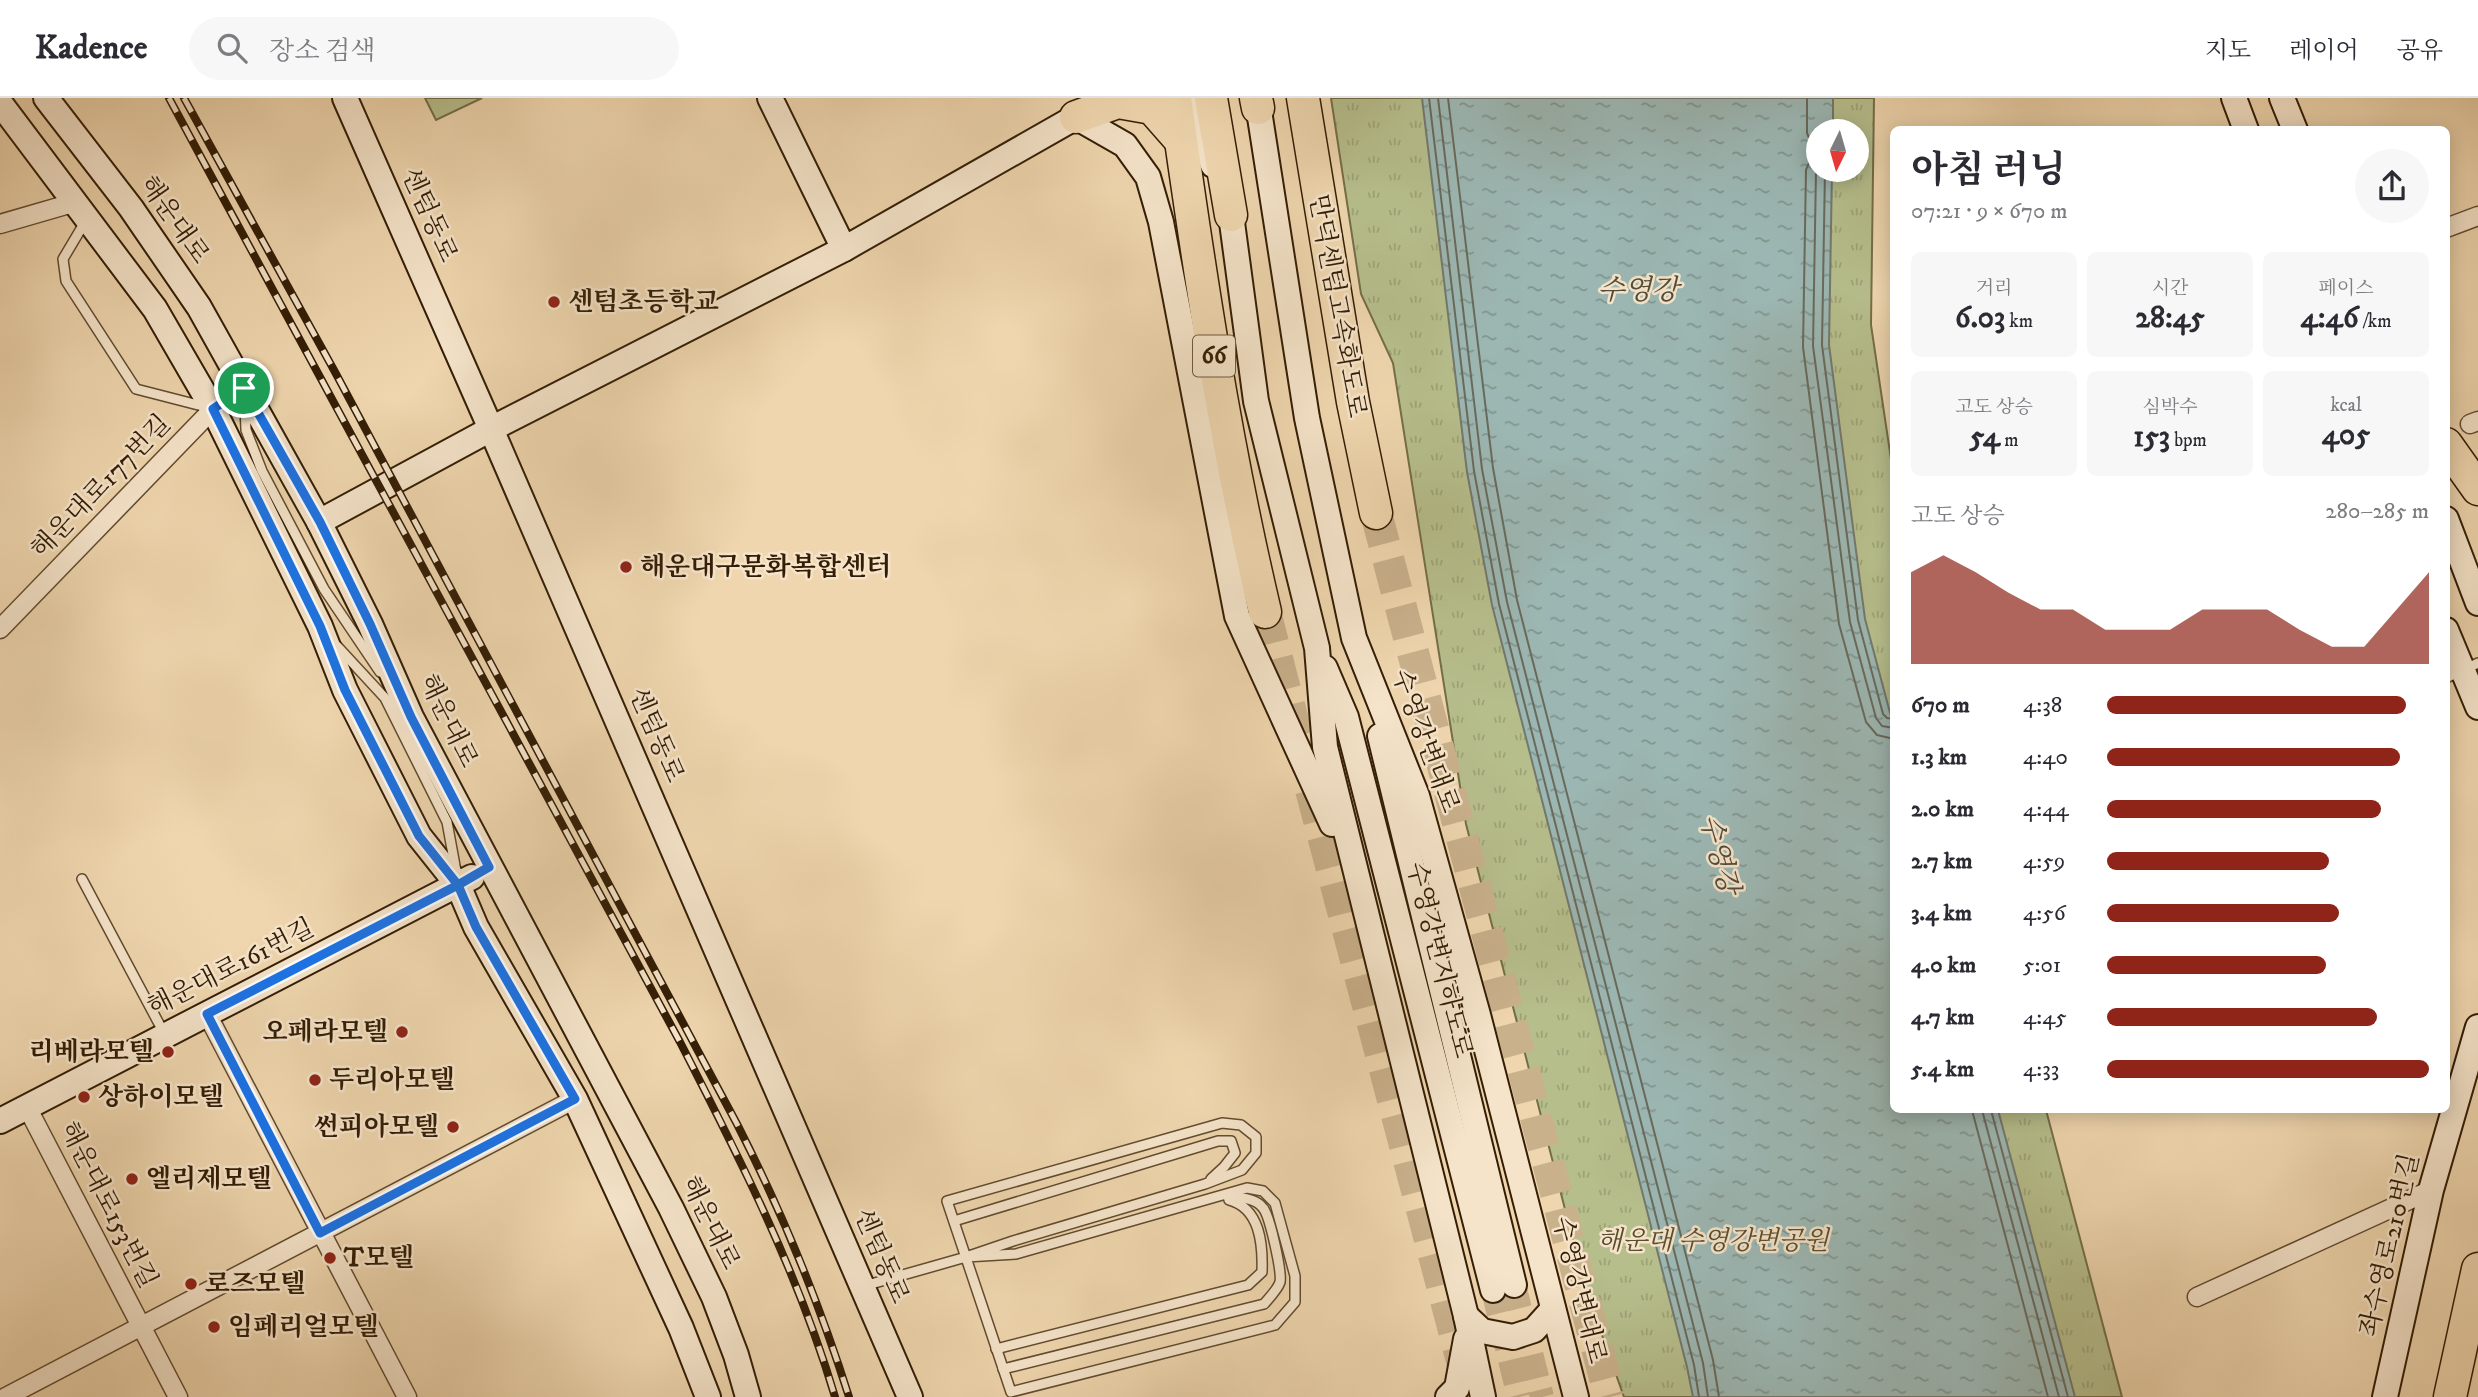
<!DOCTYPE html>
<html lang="ko">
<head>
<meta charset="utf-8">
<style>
	:root { --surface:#fff; --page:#f7f7f7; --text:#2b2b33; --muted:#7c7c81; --line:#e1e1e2; --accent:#8f2418 }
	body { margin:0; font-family:"IM FELL DW Pica","Noto Serif KR",serif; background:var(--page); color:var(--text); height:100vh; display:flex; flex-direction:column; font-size:26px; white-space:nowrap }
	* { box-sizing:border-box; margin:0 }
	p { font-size:23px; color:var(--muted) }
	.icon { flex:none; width:38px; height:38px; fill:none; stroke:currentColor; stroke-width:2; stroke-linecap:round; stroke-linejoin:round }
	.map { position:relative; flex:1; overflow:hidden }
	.side { position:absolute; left:1890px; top:28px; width:560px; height:987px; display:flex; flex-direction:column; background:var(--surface); border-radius:10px; box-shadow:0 4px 18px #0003 }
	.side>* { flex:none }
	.needle { width:46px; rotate:185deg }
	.controls { position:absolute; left:1806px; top:21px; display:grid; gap:14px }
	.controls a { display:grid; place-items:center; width:63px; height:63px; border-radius:50%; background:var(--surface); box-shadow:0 4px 18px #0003; font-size:35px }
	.pin { position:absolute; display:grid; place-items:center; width:60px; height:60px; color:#fff; margin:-30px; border:4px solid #fff; border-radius:50%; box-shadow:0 2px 7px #0007 }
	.round { display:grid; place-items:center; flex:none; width:74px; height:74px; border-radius:37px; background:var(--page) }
	.summary { display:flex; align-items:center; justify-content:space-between; height:119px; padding:0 21px }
	h1 { font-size:38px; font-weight:700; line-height:52px }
	.metrics { display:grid; grid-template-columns:repeat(3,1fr); gap:10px; height:119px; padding:7px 21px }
	.metrics div { display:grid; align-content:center; border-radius:10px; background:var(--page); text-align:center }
	.metrics b { font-size:30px; font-weight:700 }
	.metrics small { font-size:19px; font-weight:400 }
	.metrics p { font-size:19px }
	.chart { height:196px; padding:14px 21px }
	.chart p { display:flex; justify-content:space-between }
	.chart svg { width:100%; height:126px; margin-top:7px; fill:var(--accent); opacity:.7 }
	ul { padding:0 21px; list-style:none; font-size:23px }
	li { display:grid; grid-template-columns:112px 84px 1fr; align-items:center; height:52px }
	li i { height:18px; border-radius:9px; background:var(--accent) }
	header { display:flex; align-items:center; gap:42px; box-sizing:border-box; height:98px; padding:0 35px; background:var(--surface); border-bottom:2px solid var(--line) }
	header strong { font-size:33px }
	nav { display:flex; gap:38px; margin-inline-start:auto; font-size:24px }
	.search { width:490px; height:63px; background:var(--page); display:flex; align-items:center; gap:18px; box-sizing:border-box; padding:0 24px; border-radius:38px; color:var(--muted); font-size:26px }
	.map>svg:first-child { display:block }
	.park { fill:url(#park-tufts); stroke:#746e48; stroke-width:2; fill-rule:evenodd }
	.pitch { fill:#b6be8c; stroke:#746e48; stroke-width:2 }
	.water { fill:url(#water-ripples); stroke:#72796d; stroke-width:2 }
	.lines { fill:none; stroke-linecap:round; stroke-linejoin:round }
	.shore { stroke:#686a5c; stroke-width:2 }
	.secondary-tunnel { stroke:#c9b18c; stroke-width:24; stroke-dasharray:24 12; stroke-linecap:butt }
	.highway-tunnel { stroke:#c9b18c; stroke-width:32; stroke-dasharray:32 16; stroke-linecap:butt }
	.lane-casing { stroke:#624b2f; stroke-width:12 }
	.street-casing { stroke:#624b2f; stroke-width:21 }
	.secondary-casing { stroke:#331d05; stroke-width:28 }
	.highway-casing { stroke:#331d05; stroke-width:35 }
	.lane { stroke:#f5e4ca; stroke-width:9 }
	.street { stroke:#f5e4ca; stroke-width:18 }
	.secondary { stroke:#f5e4ca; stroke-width:24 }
	.highway { stroke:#efd6ae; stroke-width:32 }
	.rail-casing { stroke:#331d05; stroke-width:8 }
	.rail { stroke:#f5e4ca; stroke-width:5; stroke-dasharray:16; stroke-linecap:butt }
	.route-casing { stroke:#fff; stroke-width:14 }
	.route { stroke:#1a73e8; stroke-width:9 }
	.poi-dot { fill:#8f2418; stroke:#f5e4ca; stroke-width:2.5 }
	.labels { text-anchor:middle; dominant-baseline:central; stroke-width:5; stroke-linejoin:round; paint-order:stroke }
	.shield { fill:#f5e4ca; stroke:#6d5940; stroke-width:2 }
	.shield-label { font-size:24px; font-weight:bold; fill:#331d05 }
	.street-label { font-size:26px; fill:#331d05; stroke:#f5e4ca }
	.poi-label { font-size:26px; font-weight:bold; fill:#331d05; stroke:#f5e4ca; text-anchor:start }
	.park-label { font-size:26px; font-style:italic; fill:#5a4d2e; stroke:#f5e4ca }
	.water-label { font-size:28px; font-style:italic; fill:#524b39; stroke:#f5e4ca }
</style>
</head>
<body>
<header>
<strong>Kadence</strong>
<div class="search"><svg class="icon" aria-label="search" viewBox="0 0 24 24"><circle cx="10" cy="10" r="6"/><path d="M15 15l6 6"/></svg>장소 검색</div>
<nav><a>지도</a><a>레이어</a><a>공유</a></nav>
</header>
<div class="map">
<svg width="2478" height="1299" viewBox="0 0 2478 1299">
	<defs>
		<pattern id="park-tufts" width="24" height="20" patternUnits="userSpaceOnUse" patternTransform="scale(1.75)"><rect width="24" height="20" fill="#b6be8c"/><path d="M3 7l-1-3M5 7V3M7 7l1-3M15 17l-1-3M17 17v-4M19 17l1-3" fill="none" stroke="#9da377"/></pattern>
		<pattern id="water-ripples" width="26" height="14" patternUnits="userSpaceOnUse" patternTransform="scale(1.75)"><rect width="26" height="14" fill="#9cb7b3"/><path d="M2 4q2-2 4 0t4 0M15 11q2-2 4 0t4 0" fill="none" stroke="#809490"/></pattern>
	</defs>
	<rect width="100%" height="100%" fill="#efd6ae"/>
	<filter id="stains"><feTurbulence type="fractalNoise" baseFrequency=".00286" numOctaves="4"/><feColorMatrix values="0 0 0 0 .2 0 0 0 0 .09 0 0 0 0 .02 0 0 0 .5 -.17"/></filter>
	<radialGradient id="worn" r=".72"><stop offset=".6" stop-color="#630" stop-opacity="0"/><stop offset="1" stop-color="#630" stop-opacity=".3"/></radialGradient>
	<!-- park -->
	<path class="park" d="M1331,0H1874L1871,227L1894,381V1012H2046L2122,1299H1624L1585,1189L1466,726L1393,265L1361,196ZM1818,33H1857V72H1818Z"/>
	<!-- pitch -->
	<polygon class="pitch" points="425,0 482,0 436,22"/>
	<!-- water -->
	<polygon class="water" points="1422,0 1833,0 1833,33 1818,33 1818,72 1832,72 1829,247 1865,521 1893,626 1894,1012 1998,1012 2075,1299 1693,1299 1687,1269 1492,507 1467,374"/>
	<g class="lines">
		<!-- shore -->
		<g class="shore">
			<polyline points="1429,0 1474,373 1499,506 1694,1267 1699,1299"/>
			<polyline points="1438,0 1482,371 1507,504 1703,1265 1708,1299"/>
			<polyline points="1448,0 1493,370 1517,502 1713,1262 1719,1299"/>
			<polyline points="1807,0 1807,35 1814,52 1806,72 1803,249 1839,526 1866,624 1877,637 1894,641"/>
			<polyline points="1818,65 1816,73 1813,248 1850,524 1876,620 1882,628 1894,630"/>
			<polyline points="1825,72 1822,247 1858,522 1883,616 1887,620 1894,621"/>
			<polyline points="1972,1012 2048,1299"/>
			<polyline points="1982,1012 2059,1299"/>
			<polyline points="1991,1012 2068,1299"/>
		</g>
		<!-- secondary-tunnel -->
		<g class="secondary-tunnel">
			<polyline points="1514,1187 1542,1299"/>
			<polyline points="1493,1192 1519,1299"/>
		</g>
		<!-- highway-tunnel -->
		<g class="highway-tunnel">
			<polyline points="1376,415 1610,1299"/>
			<polyline points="1265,514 1297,638"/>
			<polyline points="1311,692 1466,1278"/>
		</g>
		<defs>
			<g id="lane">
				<polyline points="85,124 63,161 66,183 136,291 206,309"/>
				<polyline points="245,308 246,332 262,373 324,491 380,574"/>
				<polyline points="337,548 385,600 447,724 456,773"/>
				<polyline points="2446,580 2478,565"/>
				<polyline points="82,781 165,937"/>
				<polyline points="954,1123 1218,1043 1231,1043 1235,1055 1224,1069 1211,1081"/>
				<path d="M864,1188L966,1159L1013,1143L1205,1086L1242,1072L1256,1055V1039L1241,1027L1222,1025L947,1103C968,1167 990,1230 1011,1294L1275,1227L1295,1204V1178L1275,1105L1263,1093L1247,1090L1016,1156L966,1159"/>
				<path d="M996,1251L1248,1187L1262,1174C1263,1146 1260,1110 1229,1102"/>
				<path d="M1003,1271L1264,1206C1269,1200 1278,1191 1280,1184C1282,1174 1270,1118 1263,1110C1256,1100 1239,1099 1228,1099"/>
			</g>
			<g id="street">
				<polyline points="0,126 76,104"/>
				<polyline points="2446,130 2478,118"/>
				<polyline points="2470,326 2478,323"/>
				<polyline points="0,531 213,311 244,290"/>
				<polyline points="207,916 407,1299"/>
				<polyline points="27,1009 178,1299"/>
				<polyline points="2197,1199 2431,1092"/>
				<polyline points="6,1299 575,1001"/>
			</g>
			<g id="secondary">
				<polyline points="46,0 131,110 199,209 319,424 370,526 411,619 671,1110 714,1199 736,1257 748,1299"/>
				<polyline points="345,0 491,331 910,1299"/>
				<polyline points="770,0 844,151"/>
				<polyline points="1188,0 1213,67"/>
				<polyline points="1257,0 1307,320 1354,540 1417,698 1478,917 1576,1299"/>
				<polyline points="2234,0 2246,32"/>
				<polyline points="2282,0 2295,32"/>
				<polyline points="0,5 155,211 213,311 320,528 345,592 419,738 458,787 476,829 575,1001 681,1230 708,1299"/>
				<polyline points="1076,19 1125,47 1148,79 1161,124 1237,518 1332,726"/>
				<polyline points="1225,101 1231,117 1256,303 1317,550 1325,649 1466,1218 1483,1299"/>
				<polyline points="2446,421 2478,505"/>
				<polyline points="319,424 491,331 844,151 1090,11"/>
				<polyline points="2446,532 2478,609"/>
				<polyline points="1325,570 1346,619 1493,1192"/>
				<polyline points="1380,638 1514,1187"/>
				<polyline points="0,1023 472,779"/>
				<polyline points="1466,1218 1482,1233 1513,1239 1534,1232 1553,1211"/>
				<polyline points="1448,1299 1457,1290 1466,1241"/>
				<polyline points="2385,1299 2431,1092 2478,929"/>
			</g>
			<g id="highway">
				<path d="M1175,0C1199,172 1225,345 1265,514"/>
				<polyline points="1211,0 1231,117"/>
				<polyline points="1256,0 1258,10"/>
				<polyline points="1303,0 1353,304 1376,415"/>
				<polyline points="1076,19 1118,4 1152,10 1181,43"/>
				<polyline points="2446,346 2478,391"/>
				<polyline points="2450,1299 2478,1171"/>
			</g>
		</defs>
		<!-- lane casing -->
		<use href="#lane" class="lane-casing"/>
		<!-- street casing -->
		<use href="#street" class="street-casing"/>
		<!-- secondary casing -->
		<use href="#secondary" class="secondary-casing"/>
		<!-- highway casing -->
		<use href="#highway" class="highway-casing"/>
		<!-- lane -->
		<use href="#lane" class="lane"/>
		<!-- street -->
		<use href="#street" class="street"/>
		<!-- secondary -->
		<use href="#secondary" class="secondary"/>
		<!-- highway -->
		<use href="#highway" class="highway"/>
		<defs>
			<g id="rail">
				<path d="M169,0L680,944C739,1059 798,1174 835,1299"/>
				<path d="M184,0L335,274L737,1026C782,1114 819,1204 849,1299"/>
			</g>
		</defs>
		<!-- rail casing -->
		<use href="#rail" class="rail-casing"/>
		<!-- rail -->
		<use href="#rail" class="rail"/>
	</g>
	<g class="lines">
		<defs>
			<polyline id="route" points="244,290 213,311 320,528 345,592 419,738 458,787 207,916 320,1135 575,1001 476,829 458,787 489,769 411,619 370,526 320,424 244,290"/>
		</defs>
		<!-- route casing -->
		<use href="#route" class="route-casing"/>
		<!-- route -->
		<use href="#route" class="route"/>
	</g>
	<!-- markers -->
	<g class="poi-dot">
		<circle cx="554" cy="204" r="7"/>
		<circle cx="626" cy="469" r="7"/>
		<circle cx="402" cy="934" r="7"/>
		<circle cx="168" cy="954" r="7"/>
		<circle cx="315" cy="982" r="7"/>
		<circle cx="84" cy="999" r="7"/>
		<circle cx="453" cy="1029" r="7"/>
		<circle cx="132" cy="1081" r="7"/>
		<circle cx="330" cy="1160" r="7"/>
		<circle cx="191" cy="1186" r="7"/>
		<circle cx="214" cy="1229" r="7"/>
	</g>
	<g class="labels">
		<!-- shield labels -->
		<rect class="shield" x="1193" y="237.5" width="42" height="41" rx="5"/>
		<g class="shield-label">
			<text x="1214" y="258">66</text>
		</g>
		<!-- street labels -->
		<g class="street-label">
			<text transform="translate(429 117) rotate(66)">센텀동로</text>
			<text transform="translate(174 122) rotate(55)">해운대로</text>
			<text transform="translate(1337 208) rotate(80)">만덕센텀고속화도로</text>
			<text transform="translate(101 389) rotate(-46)">해운대로177번길</text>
			<text transform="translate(448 623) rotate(64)">해운대로</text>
			<text transform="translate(656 637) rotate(67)">센텀동로</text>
			<text transform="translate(1425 643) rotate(70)">수영강변대로</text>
			<text transform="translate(1439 862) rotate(76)">수영강변지하도로</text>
			<text transform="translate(231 870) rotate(-27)">해운대로161번길</text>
			<text transform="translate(108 1107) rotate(63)">해운대로153번길</text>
			<text transform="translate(710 1125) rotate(64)">해운대로</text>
			<text transform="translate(2390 1147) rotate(-77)">좌수영로210번길</text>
			<text transform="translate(881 1158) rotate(67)">센텀동로</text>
			<text transform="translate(1579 1192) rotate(76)">수영강변대로</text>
		</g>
		<!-- poi labels -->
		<g class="poi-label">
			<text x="568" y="204">센텀초등학교</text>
			<text x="640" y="469">해운대구문화복합센터</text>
			<text x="388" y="934" text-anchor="end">오페라모텔</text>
			<text x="154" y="954" text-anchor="end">리베라모텔</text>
			<text x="329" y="982">두리아모텔</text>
			<text x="98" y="999">상하이모텔</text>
			<text x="439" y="1029" text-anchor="end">썬피아모텔</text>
			<text x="146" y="1081">엘리제모텔</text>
			<text x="344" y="1160">T모텔</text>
			<text x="205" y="1186">로즈모텔</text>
			<text x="228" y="1229">임페리얼모텔</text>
		</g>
		<!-- park labels -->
		<g class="park-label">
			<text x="1713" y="1143">해운대 수영강변공원</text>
		</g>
		<!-- water labels -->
		<g class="water-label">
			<text x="1638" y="192">수영강</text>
			<text transform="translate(1719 756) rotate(75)">수영강</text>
		</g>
	</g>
	<rect width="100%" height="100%" filter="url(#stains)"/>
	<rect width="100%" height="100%" fill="url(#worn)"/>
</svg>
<div class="controls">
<a><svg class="needle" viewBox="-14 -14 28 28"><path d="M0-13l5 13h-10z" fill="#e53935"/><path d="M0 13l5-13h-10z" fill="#7c7c81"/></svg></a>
</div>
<div class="pin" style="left:244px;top:290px;background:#1e9e55"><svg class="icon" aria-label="arrive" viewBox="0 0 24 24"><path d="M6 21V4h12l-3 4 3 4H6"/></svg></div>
<section class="side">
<div class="summary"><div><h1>아침 러닝</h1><p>07:21 · 9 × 670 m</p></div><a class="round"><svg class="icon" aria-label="share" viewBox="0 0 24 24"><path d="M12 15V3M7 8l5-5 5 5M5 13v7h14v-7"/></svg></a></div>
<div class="metrics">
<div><p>거리</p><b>6.03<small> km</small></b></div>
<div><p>시간</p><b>28:45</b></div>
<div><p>페이스</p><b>4:46<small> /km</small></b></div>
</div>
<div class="metrics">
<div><p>고도 상승</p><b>54<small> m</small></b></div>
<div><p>심박수</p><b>153<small> bpm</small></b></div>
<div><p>kcal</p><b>405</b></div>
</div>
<div class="chart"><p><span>고도 상승</span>280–285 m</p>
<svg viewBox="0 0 160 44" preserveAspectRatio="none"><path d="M0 44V12L10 6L20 12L30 19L40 25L50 25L60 32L70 32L80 32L90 25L100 25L110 25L120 32L130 38L140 38L150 25L160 12V44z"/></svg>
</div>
<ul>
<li><b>670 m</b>4:38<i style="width:93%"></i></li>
<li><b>1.3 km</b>4:40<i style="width:91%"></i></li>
<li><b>2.0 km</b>4:44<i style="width:85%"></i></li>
<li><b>2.7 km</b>4:59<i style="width:69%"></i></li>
<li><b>3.4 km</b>4:56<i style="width:72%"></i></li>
<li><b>4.0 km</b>5:01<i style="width:68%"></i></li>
<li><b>4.7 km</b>4:45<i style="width:84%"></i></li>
<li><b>5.4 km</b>4:33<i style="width:100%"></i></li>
</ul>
</section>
</div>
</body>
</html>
